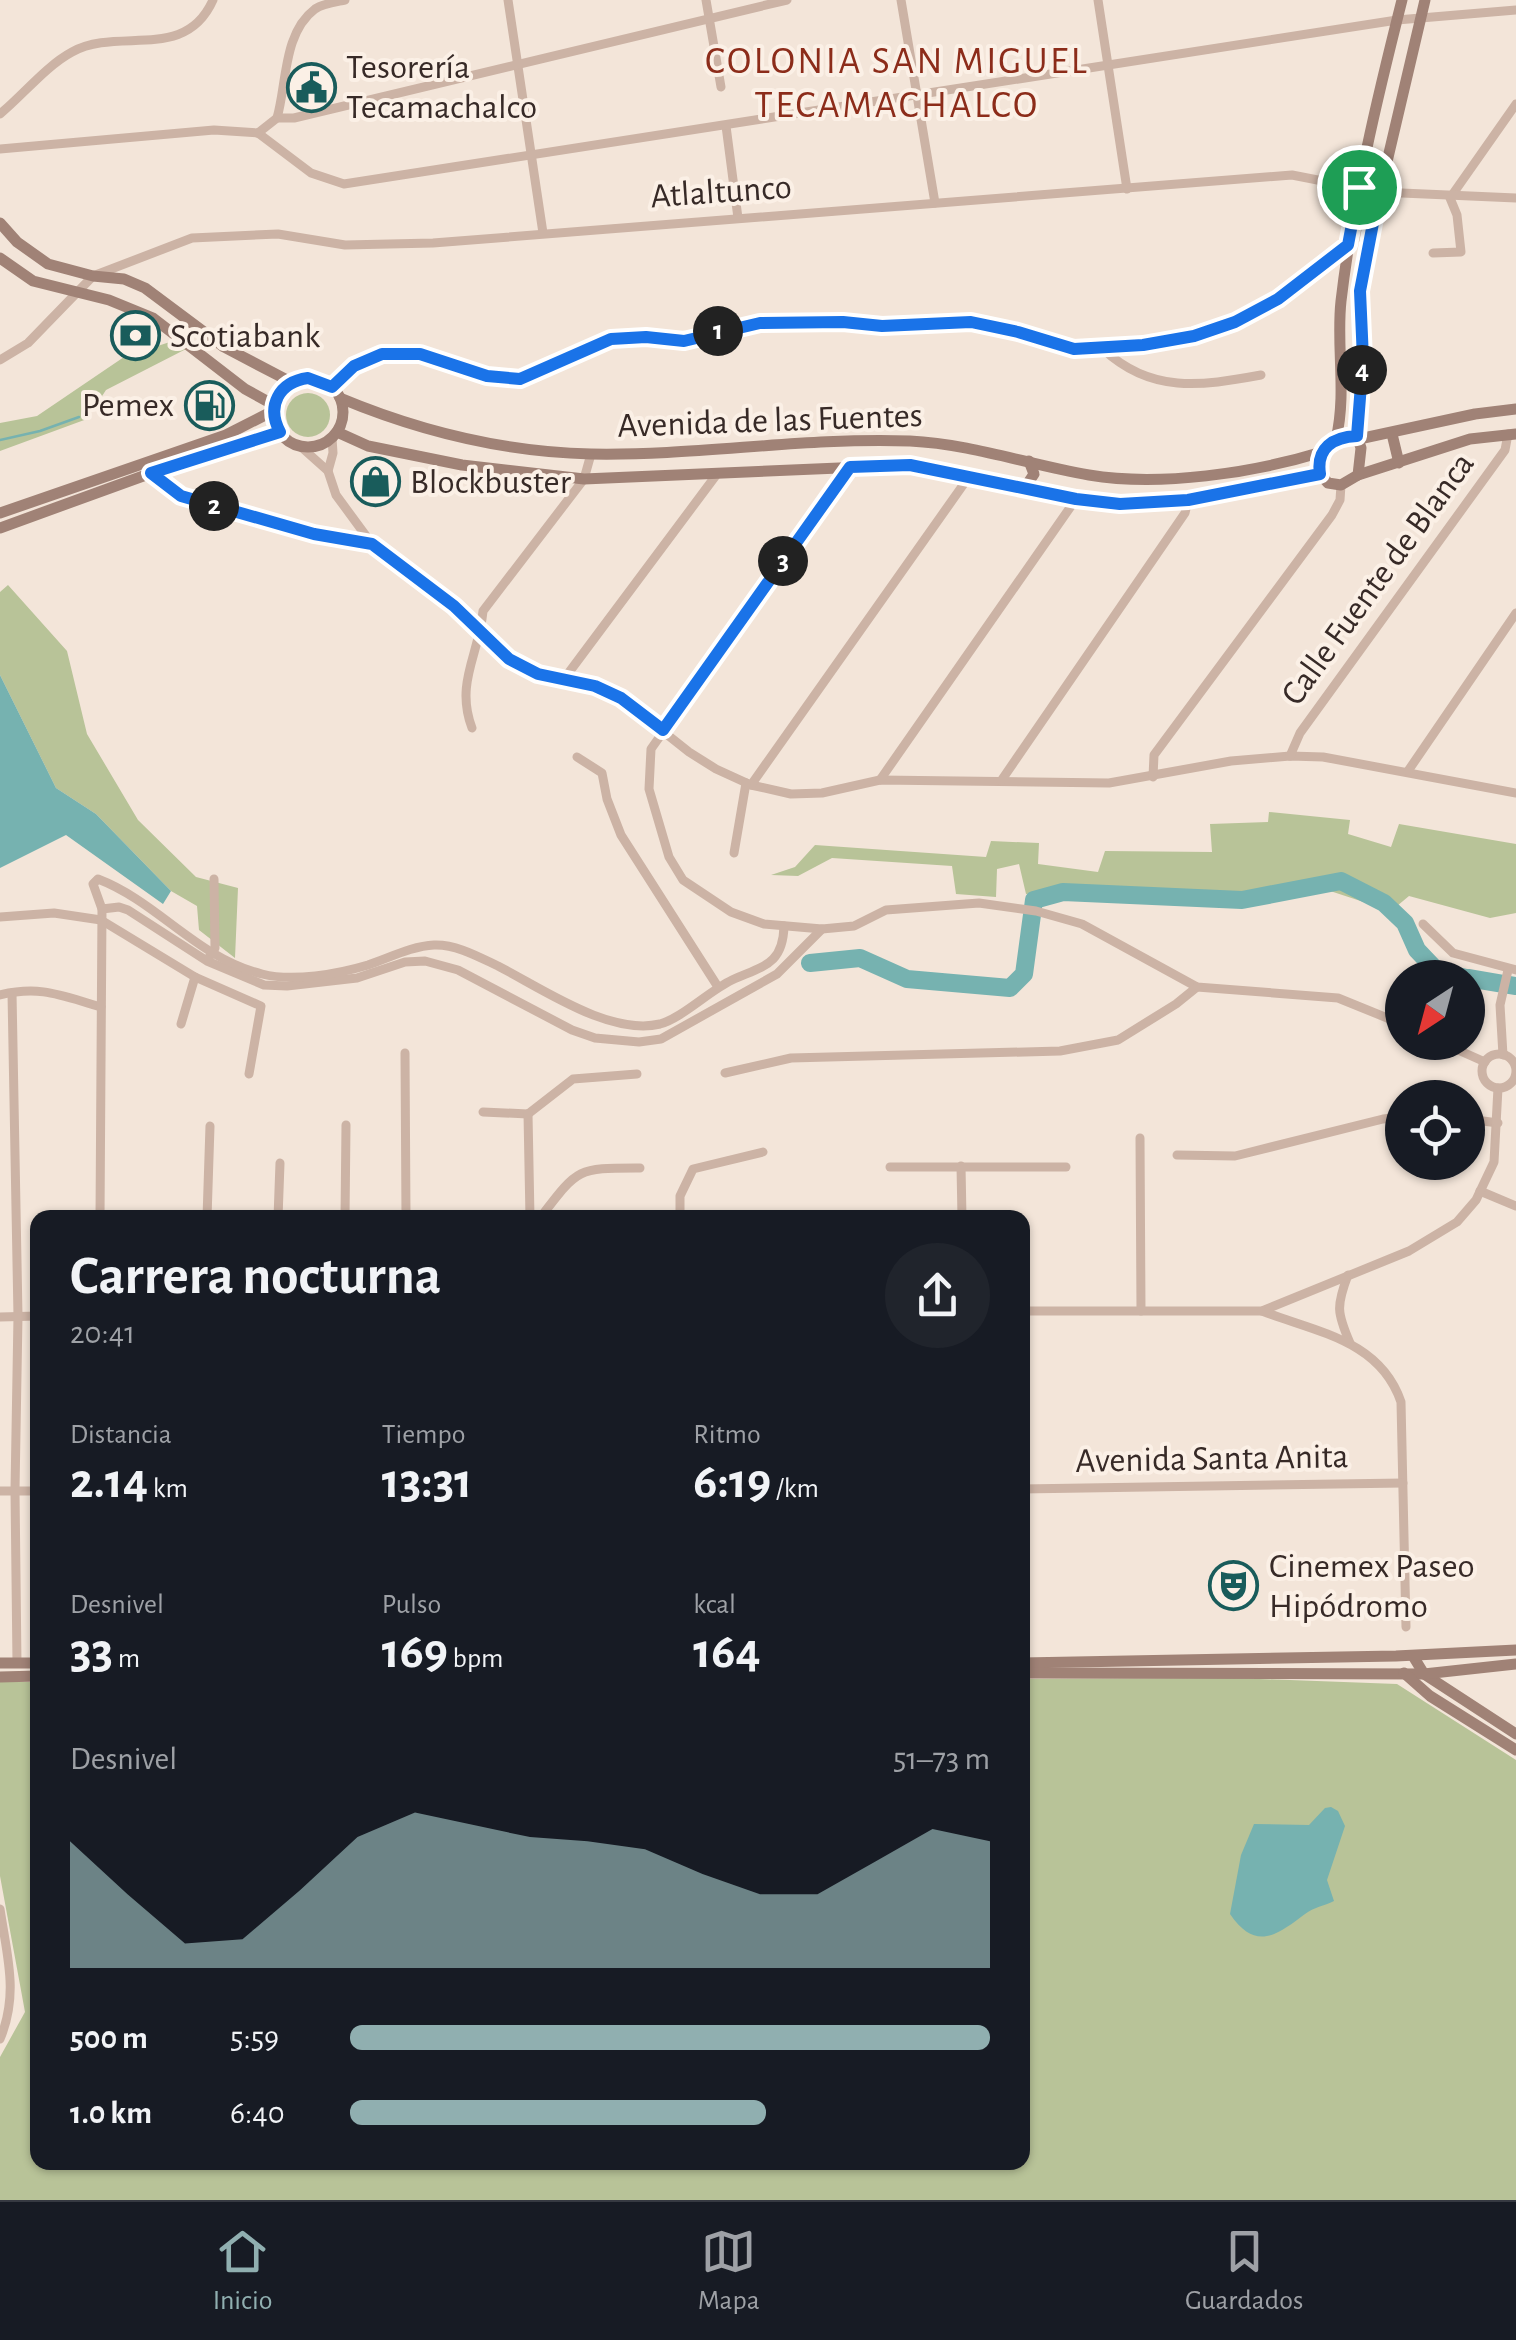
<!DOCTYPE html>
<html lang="es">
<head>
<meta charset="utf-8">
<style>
	:root { --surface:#171b24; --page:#20242c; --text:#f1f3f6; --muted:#9ea1a6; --line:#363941; --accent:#90afb0 }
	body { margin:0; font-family:"Alegreya Sans",sans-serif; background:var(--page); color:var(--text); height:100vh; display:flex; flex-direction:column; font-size:38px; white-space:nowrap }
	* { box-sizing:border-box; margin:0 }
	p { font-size:32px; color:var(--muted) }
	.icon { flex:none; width:55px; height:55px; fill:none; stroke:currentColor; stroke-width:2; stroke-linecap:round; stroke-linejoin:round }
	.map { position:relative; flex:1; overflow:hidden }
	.panel { position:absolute; left:30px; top:1210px; width:1000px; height:960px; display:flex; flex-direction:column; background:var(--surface); border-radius:20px; box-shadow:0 2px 8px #0004 }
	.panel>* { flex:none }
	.needle { width:65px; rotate:216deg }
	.buttons { position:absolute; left:1385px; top:960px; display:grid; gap:20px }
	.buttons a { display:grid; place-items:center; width:100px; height:100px; border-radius:50%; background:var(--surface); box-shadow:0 2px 8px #0004; font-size:50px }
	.pin { position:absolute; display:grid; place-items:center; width:85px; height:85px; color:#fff; margin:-42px; border:5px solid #fff; border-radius:50%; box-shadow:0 2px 10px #0007 }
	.km { position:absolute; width:50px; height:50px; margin:-25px; border-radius:50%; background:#222; color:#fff; font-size:28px; line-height:50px; text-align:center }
	.round { display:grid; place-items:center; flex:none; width:105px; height:105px; border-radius:52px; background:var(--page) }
	.head { display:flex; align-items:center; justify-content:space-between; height:170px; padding:0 40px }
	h1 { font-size:55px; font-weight:700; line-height:75px }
	.figures { display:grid; grid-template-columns:repeat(3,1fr); gap:15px; height:170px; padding:10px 40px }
	.figures div { display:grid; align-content:center }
	.figures b { font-size:50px; font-weight:700 }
	.figures small { font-size:28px; font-weight:400 }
	.figures p { font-size:28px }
	.chart { height:280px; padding:20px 40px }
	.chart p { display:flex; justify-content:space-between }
	.chart svg { width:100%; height:180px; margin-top:10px; fill:var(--accent); opacity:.7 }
	ul { padding:0 40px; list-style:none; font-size:32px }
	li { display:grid; grid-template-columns:160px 120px 1fr; align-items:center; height:75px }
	li i { height:25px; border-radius:12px; background:var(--accent) }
	.tab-bar { display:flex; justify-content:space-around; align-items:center; height:140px; border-top:2px solid var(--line); background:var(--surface); font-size:28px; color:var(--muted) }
	.tab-bar a { display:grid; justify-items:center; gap:5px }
	.tab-bar .selected { color:var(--accent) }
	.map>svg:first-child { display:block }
	.green { fill:#b8c398 }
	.water { fill:#76b2b0 }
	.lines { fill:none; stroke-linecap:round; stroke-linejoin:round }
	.stream { stroke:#76b2b0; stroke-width:2.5 }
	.river { stroke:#76b2b0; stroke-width:18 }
	.minor { stroke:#ccb3a5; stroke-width:9 }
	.secondary { stroke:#a08276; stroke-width:11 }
	.route-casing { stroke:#fff; stroke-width:20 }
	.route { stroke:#1a73e8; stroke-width:12 }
	.labels { text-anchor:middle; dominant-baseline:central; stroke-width:8; stroke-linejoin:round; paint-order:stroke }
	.poi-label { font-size:35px; fill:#372a27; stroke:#fbf0e6; text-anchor:start }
	.street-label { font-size:35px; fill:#372a27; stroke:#fbf0e6 }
	.neighbourhood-label { font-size:38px; letter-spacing:2.5px; fill:#8c2c1a; stroke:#fbf0e6 }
</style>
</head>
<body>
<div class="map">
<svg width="1516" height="2200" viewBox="0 0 1516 2200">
	<rect width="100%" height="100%" fill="#f3e5d9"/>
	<!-- green -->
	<g class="green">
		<polygon points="179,339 188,348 106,390 87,419 0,451 0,423 37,416 124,357"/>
		<circle cx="308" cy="415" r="22"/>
		<polygon points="8,585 67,651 87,734 138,820 196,877 238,888 235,958 199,930 197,906 171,891 96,814 56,788 0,675 0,592"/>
		<polygon points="1269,812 1350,820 1348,834 1391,847 1399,824 1516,844 1516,913 1490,918 1409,896 1391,911 1318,887 1241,903 1095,891 1026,894 1019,864 997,869 996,897 956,894 952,866 832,858 798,876 771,875 795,867 815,845 986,857 991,841 1039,843 1038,864 1098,872 1105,851 1212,852 1210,824 1268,822"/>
		<polygon points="1234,1678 1397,1684 1516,1760 1516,2200 0,2200 0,2057 25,2012 0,1876 0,1682 37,1682 38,2162 1022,2162 1023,1679"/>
	</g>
	<!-- water -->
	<g class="water">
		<polygon points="0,675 56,788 96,814 171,891 163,904 66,835 0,868"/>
		<path d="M1331,1807L1338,1811L1345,1826L1327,1880L1334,1901C1324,1906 1314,1907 1305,1914C1277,1935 1256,1952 1230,1914L1241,1855L1254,1824L1309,1825L1325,1808Z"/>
	</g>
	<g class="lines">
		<!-- stream -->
		<polyline class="stream" points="0,440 40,431 79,417"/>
		<!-- river -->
		<g class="river">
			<polyline points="810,963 860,958 907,979 1010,988 1024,974 1034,900 1063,892 1242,900 1341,881 1384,903 1405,923 1417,950 1437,971 1466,978"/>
			<polyline points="1468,978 1516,986"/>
		</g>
		<!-- minor -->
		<g class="minor">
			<polyline points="508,0 543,233"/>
			<polyline points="706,0 721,87"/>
			<polyline points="901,0 935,203"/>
			<polyline points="1098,0 1127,189"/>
			<path d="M0,114C23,95 46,66 72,52C119,26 185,63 213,0"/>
			<path d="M277,118C287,83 283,33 315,9C322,4 336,2 345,0"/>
			<polyline points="726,126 738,218"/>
			<polyline points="258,133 311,173 344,184 1397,20 1516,10"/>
			<polyline points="258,133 277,118 294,118 787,0"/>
			<polyline points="0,149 214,130 258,133"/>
			<polyline points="1433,253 1461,252 1457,215 1450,198 1516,104"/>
			<path d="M1103,349C1151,394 1201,386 1261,375"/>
			<polyline points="0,360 28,343 93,276 192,238 278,234 345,245 433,243 1292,175 1379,192 1516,198"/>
			<polyline points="332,387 354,366 382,354 420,354 487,376 520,379 611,339 646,337 684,341 760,323 843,322 883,326 971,322 1018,332 1074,349 1143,345 1193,336 1235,322 1278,299 1371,227"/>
			<polyline points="300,446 328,471 336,495 372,544 454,606 509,659 537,674 595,685 621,698 689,752 716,769 751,785 791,794 822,793 880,780 1109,783 1231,761 1290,756 1323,757 1516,793"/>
			<polyline points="850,467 651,749 649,789 669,857 683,880 731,912 764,924 822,929 854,926 886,910 979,903 1036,911 1082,924 1197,987 1338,998 1402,1024"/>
			<polyline points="328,471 333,453 332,438"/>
			<polyline points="151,473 181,495 315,534 372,544"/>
			<polyline points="564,679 717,474"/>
			<path d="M472,728C455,683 479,655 483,611L584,479L591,454"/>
			<polyline points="1290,756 1300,733 1505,450 1508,434"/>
			<polyline points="577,757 602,773 607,799 621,835 718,987"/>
			<polyline points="1408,771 1516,613"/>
			<polyline points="1153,777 1154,755 1332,515 1340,500 1341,485"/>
			<polyline points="880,780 1076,499"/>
			<polyline points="1001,781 1185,513 1188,500"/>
			<polyline points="751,785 968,478"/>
			<polyline points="734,853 746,783"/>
			<polyline points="102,909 119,907 128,910 207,961 264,985 287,986 357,978 405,962 425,961 458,970 572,1030 595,1038 639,1042 661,1039 777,974 822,929"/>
			<polyline points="0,917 54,913 101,920 195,977 261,1006 249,1074"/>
			<polyline points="1423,924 1453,953 1516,970"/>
			<polyline points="208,959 215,948 214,879"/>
			<polyline points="12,993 18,1316 15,1490 17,1663"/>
			<path d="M0,995C41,985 62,996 101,1007"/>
			<polyline points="181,1024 195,977"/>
			<polyline points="1440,1042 1485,1062"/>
			<polyline points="405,1053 406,1218"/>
			<circle cx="1499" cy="1071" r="17"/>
			<polyline points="1503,1055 1500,1005 1508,970"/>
			<polyline points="725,1073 791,1058 1060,1051 1118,1040 1176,1004 1197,987"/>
			<polyline points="483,1112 528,1114"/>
			<polyline points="528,1114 573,1079 637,1074"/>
			<polyline points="528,1114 530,1218"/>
			<polyline points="1468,1119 1498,1123"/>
			<polyline points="1140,1138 1141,1311"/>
			<polyline points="1177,1155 1235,1156 1383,1119 1402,1117"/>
			<polyline points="961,1166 962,1218"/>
			<polyline points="890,1167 1066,1167"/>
			<polyline points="1480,1191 1516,1206"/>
			<path d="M100,1218L102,909L93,884L98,879C158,902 197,958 262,974C293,982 338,974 368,965C389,958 412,946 434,945C456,944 479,957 498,966C543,989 610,1036 660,1024C682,1018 709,991 732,980C763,966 783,965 784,926"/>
			<polyline points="207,1218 210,1126"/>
			<polyline points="278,1218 280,1163"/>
			<polyline points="345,1218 346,1125"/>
			<path d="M540,1218C579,1167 577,1168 640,1168"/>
			<polyline points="680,1218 680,1196 693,1169 763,1152"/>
			<path d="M1348,1275C1336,1306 1337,1313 1350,1343"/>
			<polyline points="1022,1311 1262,1311 1409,1251 1457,1222 1476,1200 1494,1162 1498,1088"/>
			<path d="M1262,1311C1316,1332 1380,1340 1401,1402L1406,1627"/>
			<polyline points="0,1317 38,1316"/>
			<polyline points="1022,1489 1403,1483"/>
			<polyline points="0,1491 38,1491"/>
			<path d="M0,1909C7,1956 19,1994 0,2039"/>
		</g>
		<!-- secondary -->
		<g class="secondary">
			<polyline points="0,223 17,242 48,264 93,276 124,279 145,288 224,347 291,382"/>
			<polyline points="0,258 33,281 109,300 153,318 245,389 274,405"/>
			<circle cx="308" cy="412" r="35"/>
			<path d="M340,398C419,431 506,452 591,454C697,456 804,437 910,441C972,444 1029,465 1089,475C1160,487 1253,473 1322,452"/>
			<polyline points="337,432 368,446 462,465 584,479 910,465 1045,494 1120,504 1188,500 1320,474"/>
			<polyline points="1392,434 1399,463"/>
			<polyline points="1357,436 1363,359 1360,291 1366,251 1425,0"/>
			<polygon points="1357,436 1361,448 1358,475 1341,485 1328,483 1320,474 1319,456 1336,439"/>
			<path d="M1336,439C1347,393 1336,346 1341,301C1353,199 1377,99 1402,0"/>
			<polyline points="1359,439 1475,414 1516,409"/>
			<polyline points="1358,475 1470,439 1516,434"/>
			<polyline points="1024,489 1034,474 1029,461"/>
			<polyline points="0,513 226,435 273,411"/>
			<polyline points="0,528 157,471 279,432"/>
			<polyline points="1413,1656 1424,1674 1516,1734"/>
			<polyline points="0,1663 38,1663"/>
			<polyline points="1022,1663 1396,1656 1516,1650"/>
			<polyline points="1022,1673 1424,1674 1516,1664"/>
			<polyline points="1404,1673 1430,1696 1516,1750"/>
			<polyline points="0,1677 38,1676"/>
		</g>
	</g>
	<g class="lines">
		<defs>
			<path id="route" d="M1359,187L1379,192L1360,291L1363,359L1357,436C1333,437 1316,448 1320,474L1188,500L1120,504L1076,499L910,465L850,467L663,730L621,698L595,686L538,674L509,659L454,606L372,544L314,534L181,496L151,473L280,432C266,406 279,382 308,378L332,387L354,366L382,354H420L487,376L520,379L611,339L646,337L684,341L760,323L843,322L882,326L971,322L1018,332L1074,349L1143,345L1194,336L1235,322L1278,299L1348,245Z"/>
		</defs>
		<!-- route casing -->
		<use href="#route" class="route-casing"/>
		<!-- route -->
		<use href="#route" class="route"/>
	</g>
	<!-- icons -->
	<defs>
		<symbol id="civic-ring" viewBox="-11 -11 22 22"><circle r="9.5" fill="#fbf0e6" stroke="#195c5b" stroke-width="1.5"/><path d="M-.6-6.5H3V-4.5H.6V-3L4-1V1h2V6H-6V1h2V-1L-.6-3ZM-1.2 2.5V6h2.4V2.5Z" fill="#195c5b"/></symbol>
		<symbol id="bank-ring" viewBox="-11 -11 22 22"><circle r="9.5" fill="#fbf0e6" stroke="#195c5b" stroke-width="1.5"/><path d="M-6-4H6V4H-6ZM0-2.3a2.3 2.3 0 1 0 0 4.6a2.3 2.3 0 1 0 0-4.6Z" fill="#195c5b"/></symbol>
		<symbol id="fuel-ring" viewBox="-11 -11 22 22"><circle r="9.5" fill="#fbf0e6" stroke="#195c5b" stroke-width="1.5"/><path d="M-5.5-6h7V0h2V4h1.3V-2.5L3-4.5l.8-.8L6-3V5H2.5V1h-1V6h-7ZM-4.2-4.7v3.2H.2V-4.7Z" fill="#195c5b"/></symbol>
		<symbol id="shop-ring" viewBox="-11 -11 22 22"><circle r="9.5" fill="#fbf0e6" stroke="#195c5b" stroke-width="1.5"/><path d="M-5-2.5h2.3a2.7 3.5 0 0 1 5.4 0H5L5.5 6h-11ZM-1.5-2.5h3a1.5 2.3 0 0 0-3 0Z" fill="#195c5b"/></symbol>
		<symbol id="theatre-ring" viewBox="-11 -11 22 22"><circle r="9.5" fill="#fbf0e6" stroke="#195c5b" stroke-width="1.5"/><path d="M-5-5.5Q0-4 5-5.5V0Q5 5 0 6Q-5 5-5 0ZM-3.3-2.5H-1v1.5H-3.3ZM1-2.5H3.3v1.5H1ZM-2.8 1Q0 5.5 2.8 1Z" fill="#195c5b"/></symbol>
	</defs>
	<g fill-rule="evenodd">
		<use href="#civic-ring" x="284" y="60" width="55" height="55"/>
		<use href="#bank-ring" x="108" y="308" width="55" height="55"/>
		<use href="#fuel-ring" x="182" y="378" width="55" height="55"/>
		<use href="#shop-ring" x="348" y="454" width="55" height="55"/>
		<use href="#theatre-ring" x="1206" y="1558" width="55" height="55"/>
	</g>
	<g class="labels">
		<!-- poi labels -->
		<g class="poi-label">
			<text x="346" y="67">Tesorería<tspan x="346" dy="40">Tecamachalco</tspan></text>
			<text x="170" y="336">Scotiabank</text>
			<text x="174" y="405" text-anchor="end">Pemex</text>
			<text x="410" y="482">Blockbuster</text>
			<text x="1269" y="1566">Cinemex Paseo<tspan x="1269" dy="40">Hipódromo</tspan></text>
		</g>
		<!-- street labels -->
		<g class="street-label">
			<text transform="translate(721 192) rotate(-4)">Atlaltunco</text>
			<text transform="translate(770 421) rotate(-2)">Avenida de las Fuentes</text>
			<text transform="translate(1378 579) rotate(-54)">Calle Fuente de Blanca</text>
			<text transform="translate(1212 1459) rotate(-1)">Avenida Santa Anita</text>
		</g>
		<!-- neighbourhood labels -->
		<g class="neighbourhood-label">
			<text x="897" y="62">COLONIA SAN MIGUEL<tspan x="897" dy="44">TECAMACHALCO</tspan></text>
		</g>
	</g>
</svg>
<div class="buttons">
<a><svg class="needle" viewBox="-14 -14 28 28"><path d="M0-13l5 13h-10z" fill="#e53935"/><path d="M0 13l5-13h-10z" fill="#9ea1a6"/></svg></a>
<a><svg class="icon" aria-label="locate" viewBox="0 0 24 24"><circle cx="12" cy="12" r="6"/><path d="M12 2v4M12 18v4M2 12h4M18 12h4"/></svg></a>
</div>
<div class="pin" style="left:1359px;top:187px;background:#1e9e55"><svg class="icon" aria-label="arrive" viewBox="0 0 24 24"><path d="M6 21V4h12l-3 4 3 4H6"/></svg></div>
<b class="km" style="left:718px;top:331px">1</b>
<b class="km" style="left:214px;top:506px">2</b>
<b class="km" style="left:783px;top:561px">3</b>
<b class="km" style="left:1362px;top:370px">4</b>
<section class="panel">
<div class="head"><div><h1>Carrera nocturna</h1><p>20:41</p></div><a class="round"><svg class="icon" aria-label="share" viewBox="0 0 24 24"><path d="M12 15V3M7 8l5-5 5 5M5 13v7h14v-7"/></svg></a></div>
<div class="figures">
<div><p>Distancia</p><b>2.14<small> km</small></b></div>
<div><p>Tiempo</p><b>13:31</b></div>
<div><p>Ritmo</p><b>6:19<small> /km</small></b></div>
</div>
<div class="figures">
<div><p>Desnivel</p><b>33<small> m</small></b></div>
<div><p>Pulso</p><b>169<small> bpm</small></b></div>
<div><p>kcal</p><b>164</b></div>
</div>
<div class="chart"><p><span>Desnivel</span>51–73 m</p>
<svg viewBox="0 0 160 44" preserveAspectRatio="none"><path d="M0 44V13L10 26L20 38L30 37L40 25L50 12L60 6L70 9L80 12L90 13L100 15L110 21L120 26L130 26L140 18L150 10L160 13V44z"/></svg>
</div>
<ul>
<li><b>500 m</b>5:59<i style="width:100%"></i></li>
<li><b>1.0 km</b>6:40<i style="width:65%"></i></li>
</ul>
</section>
</div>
<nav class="tab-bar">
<a class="selected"><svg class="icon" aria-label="home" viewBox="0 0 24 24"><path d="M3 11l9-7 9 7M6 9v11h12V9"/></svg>Inicio</a>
<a><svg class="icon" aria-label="map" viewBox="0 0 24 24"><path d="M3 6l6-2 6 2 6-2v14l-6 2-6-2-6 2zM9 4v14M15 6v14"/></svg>Mapa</a>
<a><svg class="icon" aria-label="saved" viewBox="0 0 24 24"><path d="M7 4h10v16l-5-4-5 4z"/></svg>Guardados</a>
</nav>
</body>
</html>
